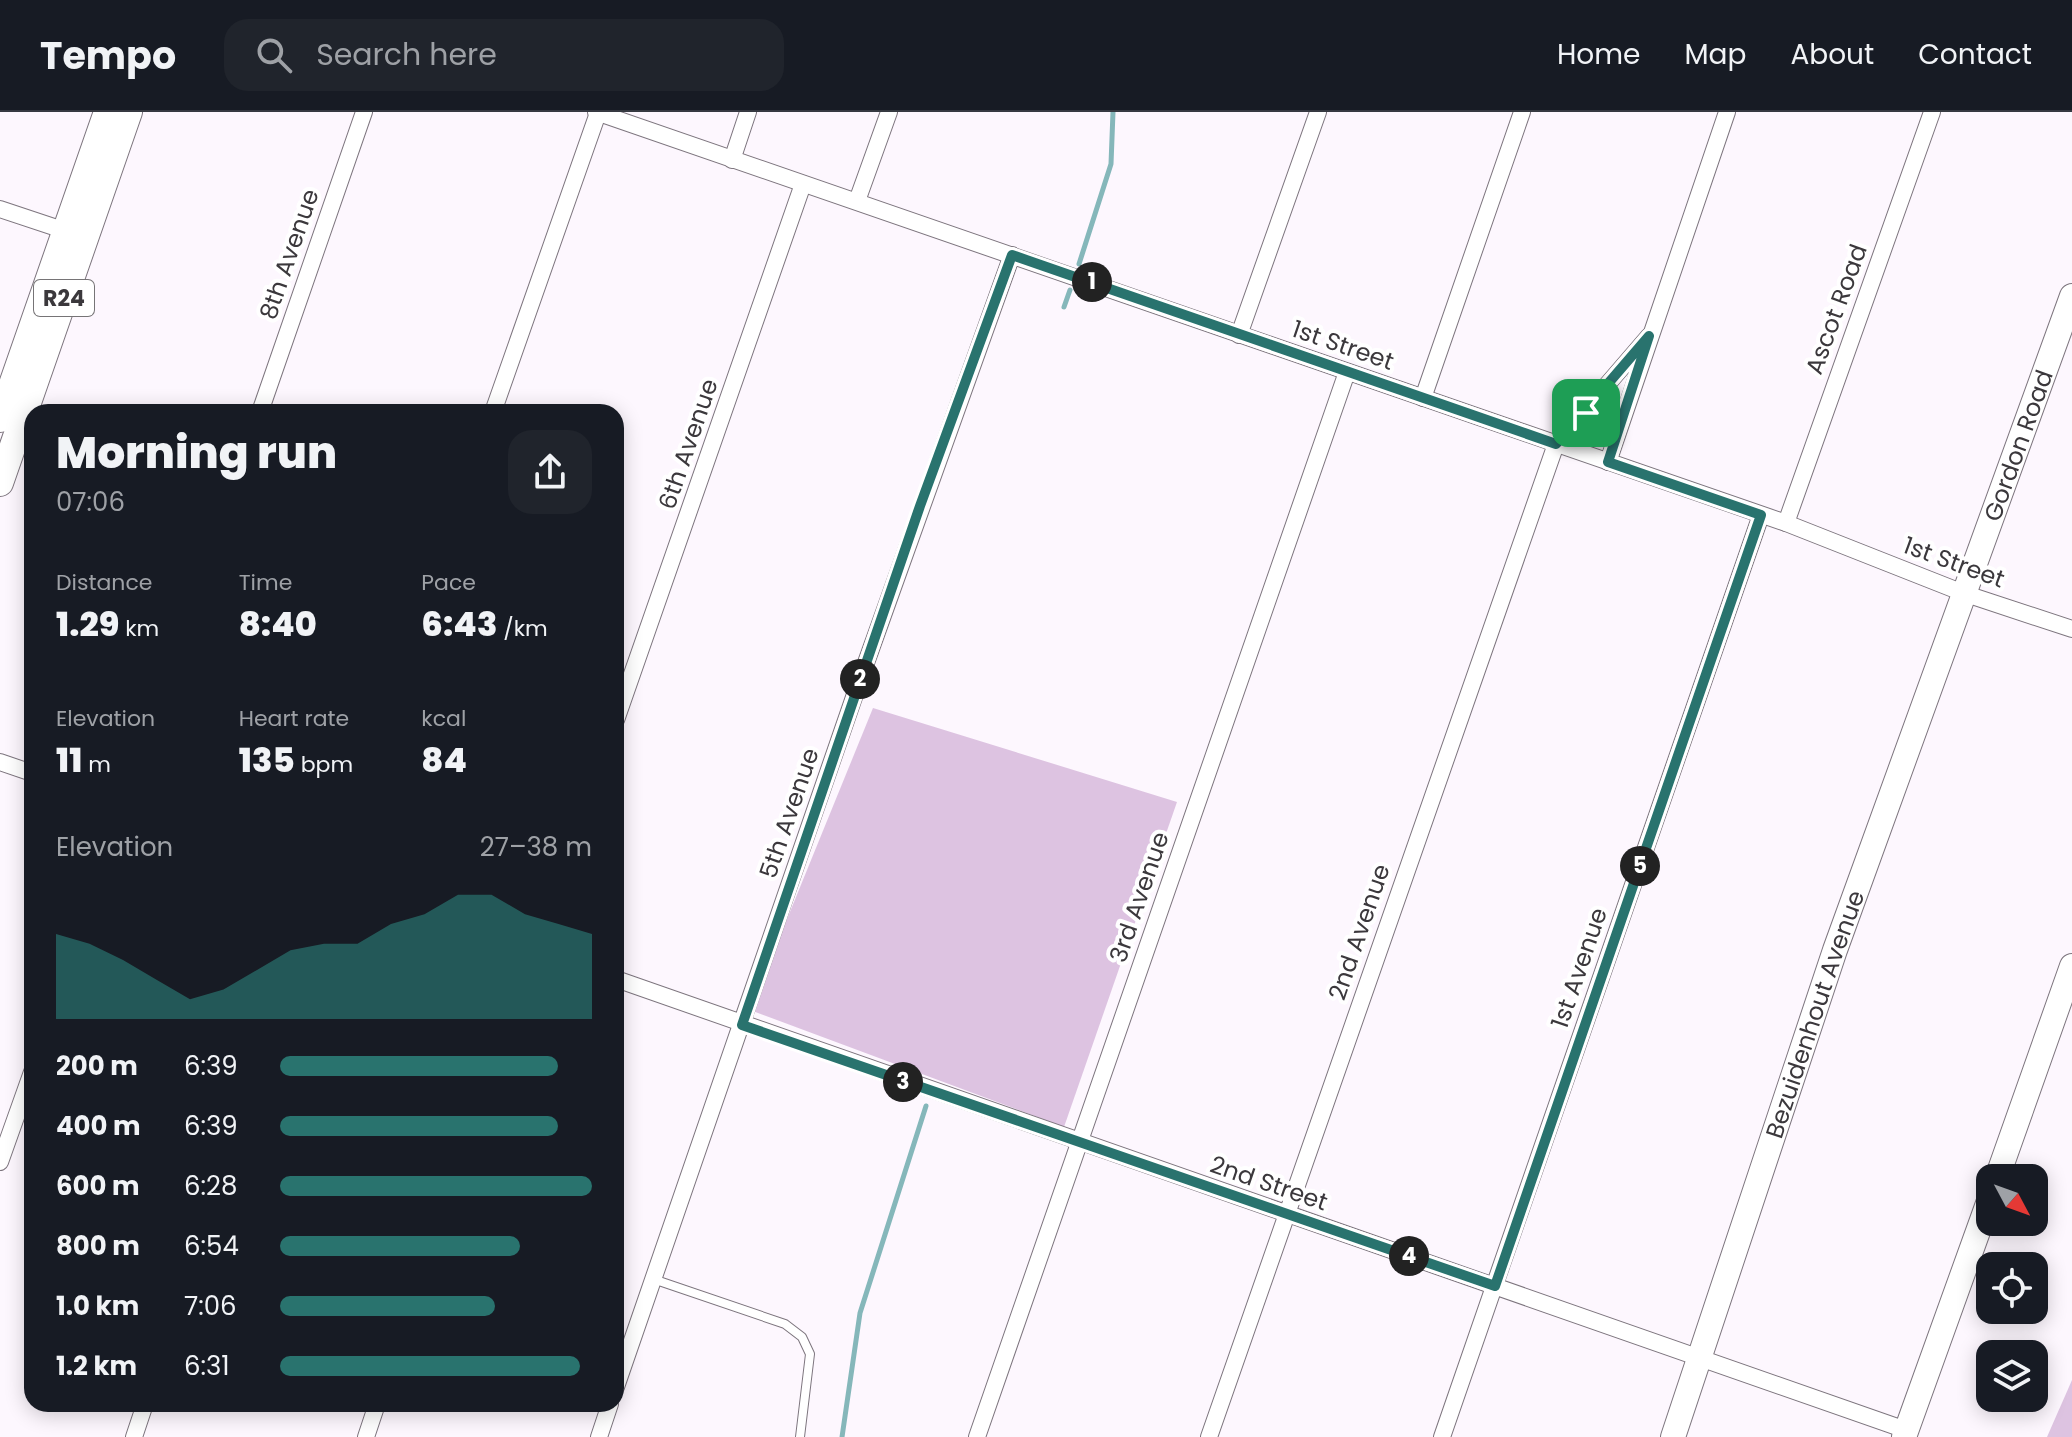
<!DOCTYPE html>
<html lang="en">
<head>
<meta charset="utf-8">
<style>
	:root { --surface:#171b24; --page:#20242c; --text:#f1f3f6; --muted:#9ea1a6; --line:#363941; --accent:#29736e }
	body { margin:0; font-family:Poppins,sans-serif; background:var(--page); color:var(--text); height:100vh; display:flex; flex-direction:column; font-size:30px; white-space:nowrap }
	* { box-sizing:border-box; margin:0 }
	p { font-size:26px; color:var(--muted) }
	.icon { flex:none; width:44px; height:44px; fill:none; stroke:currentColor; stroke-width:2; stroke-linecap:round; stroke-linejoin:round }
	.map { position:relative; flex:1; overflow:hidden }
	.sheet { position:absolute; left:24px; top:292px; width:600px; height:1008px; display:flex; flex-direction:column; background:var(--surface); border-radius:24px; box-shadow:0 4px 20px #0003 }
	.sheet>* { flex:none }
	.needle { width:52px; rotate:131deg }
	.controls { position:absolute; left:1976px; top:1052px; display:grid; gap:16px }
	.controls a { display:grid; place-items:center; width:72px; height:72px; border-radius:16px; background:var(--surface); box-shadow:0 4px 20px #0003; font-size:40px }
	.pin { position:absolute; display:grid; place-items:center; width:68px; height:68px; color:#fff; margin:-34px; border-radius:16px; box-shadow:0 4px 12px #0006 }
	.km { position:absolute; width:40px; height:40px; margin:-20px; border-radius:50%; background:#222; color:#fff; font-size:22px; line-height:40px; text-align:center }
	.round { display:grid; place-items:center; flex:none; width:84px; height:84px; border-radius:24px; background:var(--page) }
	.summary { display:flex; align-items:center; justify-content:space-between; height:136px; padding:0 32px }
	h1 { font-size:44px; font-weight:800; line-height:60px }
	.figures { display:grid; grid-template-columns:repeat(3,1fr); gap:12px; height:136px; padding:8px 32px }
	.figures div { display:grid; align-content:center }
	.figures b { font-size:34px; font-weight:800 }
	.figures small { font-size:22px; font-weight:400 }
	.figures p { font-size:22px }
	.chart { height:224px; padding:16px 32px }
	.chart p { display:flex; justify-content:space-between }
	.chart svg { width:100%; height:144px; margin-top:8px; fill:var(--accent); opacity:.7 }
	ul { padding:0 32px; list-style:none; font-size:26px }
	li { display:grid; grid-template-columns:128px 96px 1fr; align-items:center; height:60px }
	li i { height:20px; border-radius:10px; background:var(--accent) }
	header { display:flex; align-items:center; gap:48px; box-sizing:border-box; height:112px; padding:0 40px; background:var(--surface); border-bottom:2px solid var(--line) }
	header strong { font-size:38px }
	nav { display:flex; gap:44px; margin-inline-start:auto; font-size:28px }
	.search { width:560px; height:72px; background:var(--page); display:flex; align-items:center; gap:20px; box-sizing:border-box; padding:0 28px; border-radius:24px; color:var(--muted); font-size:30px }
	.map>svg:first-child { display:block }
	.green { fill:#ddc3e1 }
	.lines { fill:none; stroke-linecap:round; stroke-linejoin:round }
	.stream { stroke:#85b7ba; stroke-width:5 }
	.lane-casing { stroke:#7d757e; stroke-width:10 }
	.street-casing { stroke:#7d757e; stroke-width:18 }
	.secondary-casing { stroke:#7d757e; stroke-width:26 }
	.primary-casing { stroke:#7d757e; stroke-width:28 }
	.lane { stroke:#fff; stroke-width:8 }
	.street { stroke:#fff; stroke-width:16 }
	.secondary { stroke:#fff; stroke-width:24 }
	.primary { stroke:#fff; stroke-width:26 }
	.route-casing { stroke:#fff; stroke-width:16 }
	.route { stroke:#29736e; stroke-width:10 }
	.labels { text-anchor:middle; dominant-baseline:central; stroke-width:8; stroke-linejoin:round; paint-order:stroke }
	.shield { fill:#fff; stroke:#767476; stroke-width:2 }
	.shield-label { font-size:22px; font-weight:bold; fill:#3b383c }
	.street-label { font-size:24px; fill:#3b383c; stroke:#fff }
</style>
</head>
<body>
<header>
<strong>Tempo</strong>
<div class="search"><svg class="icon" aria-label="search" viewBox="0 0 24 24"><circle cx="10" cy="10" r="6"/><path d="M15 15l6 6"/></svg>Search here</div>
<nav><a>Home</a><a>Map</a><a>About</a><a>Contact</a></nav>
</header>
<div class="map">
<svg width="2072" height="1325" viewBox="0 0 2072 1325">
	<rect width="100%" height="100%" fill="#fdf7fe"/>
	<!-- green -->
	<g class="green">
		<polygon points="873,596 1177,690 1064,1015 750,898"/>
		<polygon points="2072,1268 2072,1325 2047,1325"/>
	</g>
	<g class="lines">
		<!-- stream -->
		<g class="stream">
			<polyline points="1079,152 1111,52 1113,0"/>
			<polyline points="1064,195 1070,178"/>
			<polyline points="842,1325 860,1201 926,994"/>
		</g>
		<defs>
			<polyline id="lane" points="653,1167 785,1212 802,1225 810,1242 800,1325"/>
			<g id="street">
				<polyline points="596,0 1786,411 1966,482 2072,517"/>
				<polyline points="732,48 748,0"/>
				<polyline points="857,89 889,0"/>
				<polyline points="0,97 72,121"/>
				<polyline points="1239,223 1318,0"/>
				<polyline points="1423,286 1522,0"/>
				<polyline points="260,300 364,0"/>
				<polyline points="493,300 598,1"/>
				<polyline points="1608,350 1727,0"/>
				<polyline points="1786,411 1932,0"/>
				<polyline points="616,608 803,72"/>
				<polyline points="0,650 32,661"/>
				<polyline points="616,867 1906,1318"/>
				<polyline points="0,1050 32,960"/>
				<polyline points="616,1275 862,562 1012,143"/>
				<polyline points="134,1325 145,1292"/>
				<polyline points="366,1325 377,1292"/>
				<polyline points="599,1325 610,1292"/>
				<polyline points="977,1325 1347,260"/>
				<polyline points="1209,1325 1556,332 1649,224"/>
				<polyline points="1442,1325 1761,403"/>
			</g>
			<g id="secondary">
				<polyline points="1997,1066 2072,854"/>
				<path id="s1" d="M1673,1325L1835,838L2072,184"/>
				<polyline points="1904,1325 1990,1086"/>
			</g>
			<g id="primary">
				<polyline points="0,307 107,0"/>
				<polyline points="0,371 129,0"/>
			</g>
		</defs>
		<!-- lane casing -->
		<use href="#lane" class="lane-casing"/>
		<!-- street casing -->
		<use href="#street" class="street-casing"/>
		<!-- secondary casing -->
		<use href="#secondary" class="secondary-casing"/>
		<!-- primary casing -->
		<use href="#primary" class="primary-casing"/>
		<!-- lane -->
		<use href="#lane" class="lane"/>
		<!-- street -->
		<use href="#street" class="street"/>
		<!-- secondary -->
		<use href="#secondary" class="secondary"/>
		<!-- primary -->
		<use href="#primary" class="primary"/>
	</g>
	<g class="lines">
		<defs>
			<polygon id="route" points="1012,143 1556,332 1649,224 1608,350 1761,403 1495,1174 742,913 920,394"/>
		</defs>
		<!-- route casing -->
		<use href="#route" class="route-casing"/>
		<!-- route -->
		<use href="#route" class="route"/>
	</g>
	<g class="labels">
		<!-- shield labels -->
		<rect class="shield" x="34" y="168" width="60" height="36" rx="6"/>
		<g class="shield-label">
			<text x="64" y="186">R24</text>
		</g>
		<!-- street labels -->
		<g class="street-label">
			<text transform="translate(289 142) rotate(-71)">8th Avenue</text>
			<text transform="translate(1836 197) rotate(-70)">Ascot Road</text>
			<text transform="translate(1343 233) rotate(19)">1st Street</text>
			<text transform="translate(688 332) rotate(-71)">6th Avenue</text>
			<text stroke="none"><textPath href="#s1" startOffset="1050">Gordon Road</textPath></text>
			<text transform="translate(1954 450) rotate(20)">1st Street</text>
			<text transform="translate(789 701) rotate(-71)">5th Avenue</text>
			<text transform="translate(1139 785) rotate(-71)">3rd Avenue</text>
			<text transform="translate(1359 820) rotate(-71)">2nd Avenue</text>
			<text transform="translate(1579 856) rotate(-71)">1st Avenue</text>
			<text stroke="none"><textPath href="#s1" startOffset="446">Bezuidenhout Avenue</textPath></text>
			<text transform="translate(1269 1071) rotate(19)">2nd Street</text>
		</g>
	</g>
</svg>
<div class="controls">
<a><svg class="needle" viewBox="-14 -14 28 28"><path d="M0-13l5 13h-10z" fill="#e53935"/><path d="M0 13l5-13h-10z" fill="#9ea1a6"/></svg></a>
<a><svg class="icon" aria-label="locate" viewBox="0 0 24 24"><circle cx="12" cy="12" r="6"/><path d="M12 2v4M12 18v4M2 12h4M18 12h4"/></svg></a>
<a><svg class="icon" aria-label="layers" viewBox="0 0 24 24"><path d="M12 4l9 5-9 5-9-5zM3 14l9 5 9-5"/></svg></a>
</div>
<div class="pin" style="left:1586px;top:301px;background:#1e9e55"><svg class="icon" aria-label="arrive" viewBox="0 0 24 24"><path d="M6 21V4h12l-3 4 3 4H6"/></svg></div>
<b class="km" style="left:1092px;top:170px">1</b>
<b class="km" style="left:860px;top:567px">2</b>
<b class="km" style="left:903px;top:970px">3</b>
<b class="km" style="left:1409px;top:1144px">4</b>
<b class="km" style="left:1640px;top:754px">5</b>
<section class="sheet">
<div class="summary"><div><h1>Morning run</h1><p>07:06</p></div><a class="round"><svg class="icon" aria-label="share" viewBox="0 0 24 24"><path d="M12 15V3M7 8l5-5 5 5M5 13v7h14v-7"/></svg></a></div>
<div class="figures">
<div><p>Distance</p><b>1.29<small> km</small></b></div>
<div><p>Time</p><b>8:40</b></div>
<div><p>Pace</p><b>6:43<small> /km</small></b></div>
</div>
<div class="figures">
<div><p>Elevation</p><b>11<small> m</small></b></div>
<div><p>Heart rate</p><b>135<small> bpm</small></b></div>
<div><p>kcal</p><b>84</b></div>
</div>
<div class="chart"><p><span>Elevation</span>27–38 m</p>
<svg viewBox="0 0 160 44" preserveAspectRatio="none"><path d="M0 44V18L10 21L20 26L30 32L40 38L50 35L60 29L70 23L80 21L90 21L100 15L110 12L120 6L130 6L140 12L150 15L160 18V44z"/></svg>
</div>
<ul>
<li><b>200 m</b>6:39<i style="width:89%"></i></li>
<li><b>400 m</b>6:39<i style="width:89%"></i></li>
<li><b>600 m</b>6:28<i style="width:100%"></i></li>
<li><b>800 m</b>6:54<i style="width:77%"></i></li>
<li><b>1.0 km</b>7:06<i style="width:69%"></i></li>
<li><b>1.2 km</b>6:31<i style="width:96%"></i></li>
</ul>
</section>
</div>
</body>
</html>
